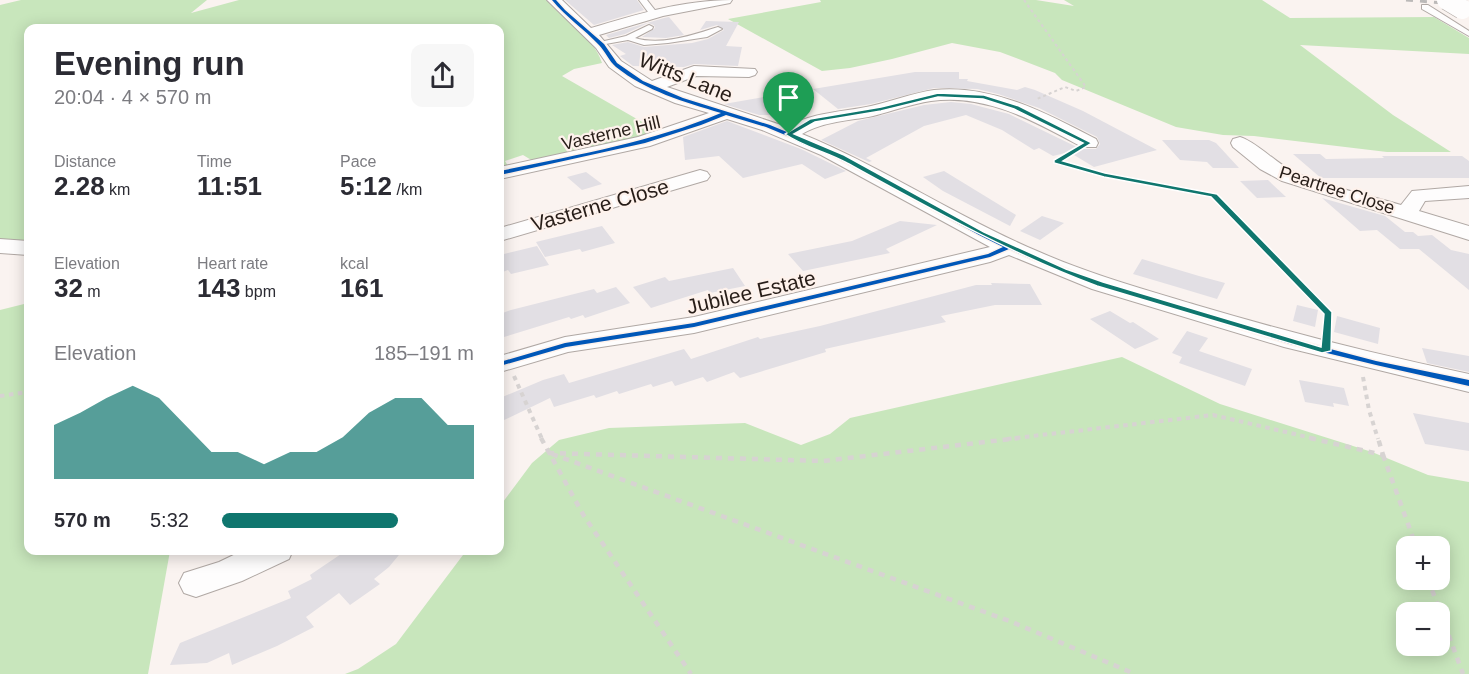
<!DOCTYPE html>
<html lang="en">
<head>
<meta charset="utf-8">
<style>
	:root { --surface:#fff; --page:#f7f7f7; --text:#2b2b33; --muted:#7c7c81; --accent:#0f766e }
	body { margin:0; font-family:Arial,sans-serif; background:var(--page); color:var(--text); height:100vh; display:flex; flex-direction:column; font-size:22px; white-space:nowrap }
	* { box-sizing:border-box; margin:0 }
	p { font-size:20px; color:var(--muted) }
	.icon { flex:none; width:33px; height:33px; fill:none; stroke:currentColor; stroke-width:2; stroke-linecap:round; stroke-linejoin:round }
	.map { position:relative; flex:1; overflow:hidden }
	.drawer { position:absolute; left:24px; top:24px; width:480px; height:531px; display:flex; flex-direction:column; background:var(--surface); border-radius:12px; box-shadow:0 3px 15px #0003 }
	.drawer>* { flex:none }
	.buttons { position:absolute; left:1396px; top:536px; display:grid; gap:12px }
	.buttons a { display:grid; place-items:center; width:54px; height:54px; border-radius:12px; background:var(--surface); box-shadow:0 3px 15px #0003; font-size:30px }
	.pin { position:absolute; display:grid; place-items:center; width:51px; height:51px; color:#fff; margin:-62px -26px; border-radius:50% 50% 50% 0; rotate:-45deg; box-shadow:0 0 6px #0007 }
	.pin .icon { rotate:45deg }
	.round { display:grid; place-items:center; flex:none; width:63px; height:63px; border-radius:12px; background:var(--page) }
	.head { display:flex; align-items:center; justify-content:space-between; height:102px; padding:0 30px }
	h1 { font-size:33px; font-weight:700; line-height:45px }
	.stats { display:grid; grid-template-columns:repeat(3,1fr); gap:9px; height:102px; padding:6px 30px }
	.stats div { display:grid; align-content:center }
	.stats b { font-size:26px; font-weight:700 }
	.stats small { font-size:16px; font-weight:400 }
	.stats p { font-size:16px }
	.chart { height:168px; padding:12px 30px }
	.chart p { display:flex; justify-content:space-between }
	.chart svg { width:100%; height:108px; margin-top:6px; fill:var(--accent); opacity:.7 }
	ul { padding:0 30px; list-style:none; font-size:20px }
	li { display:grid; grid-template-columns:96px 72px 1fr; align-items:center; height:45px }
	li i { height:15px; border-radius:8px; background:var(--accent) }
	.map>svg:first-child { display:block }
	.green { fill:#c8e6bc; fill-rule:evenodd }
	.building { fill:#e2dfe4 }
	.lines { fill:none; stroke-linecap:round; stroke-linejoin:round }
	.service-casing { stroke:#b0a8a4; stroke-width:2 }
	.minor-casing { stroke:#b0a8a4; stroke-width:2 }
	.path-far3 { stroke:#d7d3d2; stroke-width:2; stroke-dasharray:3 3; stroke-linecap:butt }
	.path-far2 { stroke:#d7d3d2; stroke-width:3; stroke-dasharray:4 4; stroke-linecap:butt }
	.path-far1 { stroke:#d7d3d2; stroke-width:4; stroke-dasharray:4.5 4.5; stroke-linecap:butt }
	.path { stroke:#d7d3d2; stroke-width:4.5; stroke-dasharray:6 6; stroke-linecap:butt }
	.service { fill:#fefdfd; fill-rule:evenodd }
	.minor { fill:#fefdfd; fill-rule:evenodd }
	.rail { stroke:#bbb9b8; stroke-width:3; stroke-dasharray:7 7; stroke-linecap:butt }
	.tertiary-bridge-casing { stroke:#b0a8a4; stroke-width:21; stroke-linecap:butt }
	.tertiary-bridge { stroke:#fefdfd; stroke-width:20 }
	.cycleway-casing { stroke:#fef2ec; stroke-width:3 }
	.cycleway { fill:#0057b8; fill-rule:evenodd }
	.route { fill:#0f766e; stroke:#fff; stroke-width:1.5; fill-rule:evenodd }
	.labels { text-anchor:middle; dominant-baseline:central; stroke-width:4.5; stroke-linejoin:round; paint-order:stroke }
	.far-street-label { font-size:18px; fill:#271d18; stroke:#fef2ec }
	.street-label { font-size:21px; fill:#271d18; stroke:#fef2ec }
</style>
</head>
<body>
<div class="map">
<svg width="1469" height="674" viewBox="0 0 1469 674">
	<rect width="100%" height="100%" fill="#faf3f0"/>
	<!-- green -->
	<g class="green">
		<path d="M21,0H207L191,13L239,0H547C565,23 593,34 602,63L574,69L562,76L663,134L599,149L587,145L573,148L576,153L533,161L523,155L505,161L508,166L500,168V28H28V243L0,242V5Z"/>
		<polygon points="820,0 1036,0 1074,6 1064,0 1262,0 1290,18 1434,17 1469,38 1469,54 1300,45 1393,115 1451,152 1387,152 1254,136 1223,135 1176,127 1062,80 1055,73 1000,52 952,43 892,59 850,68 822,71 728,19 821,2"/>
		<polygon points="28,303 28,550 170,551 148,674 0,674 0,310"/>
		<path d="M1122,357L1220,404L1372,452L1428,475L1469,482V674H345L358,669L396,644L466,551L500,550V506L532,463L559,440L609,428L745,423L801,445L830,434L850,418ZM1407,546H1440V579H1407ZM1407,612H1440V645H1407Z"/>
	</g>
	<!-- building -->
	<g class="building">
		<polygon points="565,0 637,0 644,10 594,25"/>
		<polygon points="669,17 684,35 666,38 642,37 655,28 654,25 648,23 625,34 609,38 606,35 664,18"/>
		<polygon points="706,21 739,22 726,46 742,47 738,66 694,64 684,67 633,66 620,56 626,54 612,45 628,42 644,47 692,43 708,39 724,30 717,25 700,30"/>
		<polygon points="915,72 959,72 959,79 968,79 967,81 1017,90 1025,87 1035,90 1083,111 1157,150 1094,167 1069,152 1053,156 1039,148 1034,150 1002,130 966,115 924,126 866,158 872,161 869,162 821,140 858,121 924,105 951,102 971,104 1009,114 1081,149 1096,149 1100,144 1097,137 1039,108 998,94 977,89 934,88 871,104 838,109 813,89"/>
		<polygon points="793,92 796,115 759,115 724,104"/>
		<polygon points="727,121 801,149 846,171 825,179 802,164 743,178 719,156 685,160 683,137"/>
		<polygon points="1162,140 1209,140 1216,143 1239,168 1213,168 1207,162 1180,160"/>
		<polygon points="1293,154 1320,154 1326,159 1384,158 1382,156 1462,156 1469,161 1469,178 1321,178"/>
		<polygon points="944,171 1016,215 1010,226 943,191 923,177"/>
		<polygon points="586,172 602,184 582,190 567,177"/>
		<polygon points="1268,180 1286,197 1257,198 1240,181"/>
		<polygon points="1322,198 1385,216 1405,232 1413,232 1418,236 1432,235 1451,250 1469,254 1469,290 1419,249 1400,249 1377,230 1360,231"/>
		<polygon points="1042,216 1064,223 1040,240 1020,231"/>
		<polygon points="900,221 937,225 886,249 890,253 803,271 788,254 852,241"/>
		<polygon points="602,226 615,243 582,252 580,249 545,257 536,242"/>
		<polygon points="537,246 549,265 511,274 508,270 500,273 500,255"/>
		<polygon points="1142,259 1199,276 1225,283 1217,299 1177,287 1133,274"/>
		<polygon points="733,268 745,286 710,293 708,290 651,308 633,287 665,277 669,281"/>
		<polygon points="991,283 1030,284 1042,305 995,305 941,316 946,322 825,349 826,352 740,378 734,372 707,382 703,377 675,386 672,381 653,387 651,384 619,394 617,391 596,398 594,395 554,407 550,398 500,422 500,398 543,380 564,374 569,383 684,349 691,359 758,337 760,339 820,326 976,285 992,285"/>
		<polygon points="616,287 630,303 585,318 583,315 571,319 569,317 504,337 500,328 500,314 511,310 594,289 597,293"/>
		<polygon points="1297,305 1318,310 1315,327 1293,321"/>
		<polygon points="1110,311 1130,323 1133,322 1159,339 1135,349 1090,319"/>
		<polygon points="1337,316 1380,328 1378,344 1334,332"/>
		<polygon points="1187,331 1208,338 1199,351 1252,369 1245,386 1179,363 1182,357 1172,353"/>
		<polygon points="1422,348 1469,356 1469,372 1427,363"/>
		<polygon points="1299,380 1344,388 1349,406 1333,403 1334,407 1305,402"/>
		<polygon points="1413,413 1469,423 1469,451 1425,444"/>
		<polygon points="347,550 403,550 389,567 374,579 380,584 350,605 339,593 306,617 314,627 277,646 232,665 229,653 207,663 170,665 180,643 291,598 288,591 312,579 310,575"/>
	</g>
	<g class="lines">
		<defs>
			<g id="service">
				<polygon points="639,0 647,0 658,14 657,16 651,16"/>
				<polygon points="1422,5 1428,5 1469,31 1469,36 1422,9"/>
				<path d="M649,25L653,27L652,29L635,38C661,46 693,35 718,27L722,29L707,37L668,43L644,45L628,40L600,45L596,43L626,36Z"/>
			</g>
			<g id="minor">
				<path d="M547,0H562L591,28C638,14 683,0 732,0L730,3L663,16L599,35L621,61L652,81L694,66L755,69L757,72L755,75L749,77L696,76L667,87L787,127C813,112 843,112 871,106C893,101 913,93 934,90C992,84 1046,113 1096,139L1098,143L1096,147H1082C1036,122 986,93 931,101C911,104 893,111 873,116C849,121 824,121 802,134C883,167 957,217 1037,251C1089,274 1143,289 1196,305C1287,332 1377,355 1469,374V392L1284,347L1092,289L1009,255L990,262L694,333L568,352L500,372V356L565,337L694,317L990,247L821,155L762,130L727,119L650,146L500,179V167L638,137L709,113L675,103L635,86L609,67L596,48Z"/>
				<path d="M1240,137C1255,141 1277,164 1294,172C1324,186 1368,195 1401,205L1412,191L1469,186V198L1425,201L1419,211L1469,226V240L1282,181L1260,169L1233,147L1231,143L1233,139Z"/>
				<polygon points="700,170 707,172 710,176 707,180 500,241 500,228"/>
				<polygon points="0,239 28,241 28,255 0,253"/>
				<polygon points="244,550 293,550 289,559 242,581 196,597 184,593 179,583 184,573 219,562"/>
			</g>
		</defs>
		<!-- service casing -->
		<use href="#service" class="service-casing"/>
		<!-- minor casing -->
		<use href="#minor" class="minor-casing"/>
		<!-- path-far3 -->
		<polyline class="path-far3" points="1024,0 1086,87 1076,91 1065,87 1037,99"/>
		<!-- path-far2 -->
		<polyline class="path-far2" points="1072,153 1057,162 1104,175 1214,195 1272,256"/>
		<!-- path-far1 -->
		<g class="path-far1">
			<polyline points="1271,254 1328,314 1327,333"/>
			<polyline points="514,376 542,439"/>
			<polyline points="1363,377 1369,410 1378,439"/>
			<polyline points="0,396 28,392"/>
			<polyline points="1007,439 1213,415 1316,439"/>
		</g>
		<!-- path -->
		<g class="path">
			<polyline points="541,438 584,516 691,674"/>
			<polyline points="1310,438 1383,455 1378,438"/>
			<polyline points="548,453 823,461 1019,438"/>
			<polyline points="552,454 1012,622 1135,674"/>
			<polyline points="1383,455 1416,546"/>
			<polyline points="1428,579 1463,674"/>
		</g>
		<!-- service -->
		<use href="#service" class="service"/>
		<!-- minor -->
		<use href="#minor" class="minor"/>
		<!-- rail -->
		<polyline class="rail" points="1406,0 1469,5"/>
		<defs>
			<polyline id="tertiary-bridge" points="1447,0 1462,9"/>
		</defs>
		<!-- tertiary-bridge casing -->
		<use href="#tertiary-bridge" class="tertiary-bridge-casing"/>
		<!-- tertiary-bridge -->
		<use href="#tertiary-bridge" class="tertiary-bridge"/>
		<defs>
			<path id="cycleway" d="M552,0H556L565,10L604,44L617,63L643,81L683,98L770,125L830,150L983,233L1033,256L1102,283L1296,340L1376,361L1469,380V386L1376,365L1290,344L1098,285L1029,258L1009,249L990,257L694,327L566,347L500,366V362L565,343L694,323L988,254L1003,247L979,235L826,152L766,127L726,115L701,125L645,143L500,175V171C575,155 650,143 721,113C684,102 646,91 616,67C609,61 605,51 599,45C584,29 566,17 552,0Z"/>
		</defs>
		<!-- cycleway casing -->
		<use href="#cycleway" class="cycleway-casing"/>
		<!-- cycleway -->
		<use href="#cycleway" class="cycleway"/>
	</g>
	<!-- route -->
	<path class="route" d="M938,93L984,95L1019,106L1092,143L1063,161L1105,173L1217,194L1332,312L1331,351L1322,353L1097,286C1009,253 929,208 847,163C828,152 803,147 785,134L810,119L881,107ZM938,97L983,99L1014,109L1083,143L1054,160V163L1104,177L1211,197L1324,314L1321,347L1103,282L1066,269L984,232L844,155L794,134L815,122L881,111Z"/>
	<g class="labels">
		<!-- far-street labels -->
		<g class="far-street-label">
			<text transform="translate(611 133) rotate(-13)">Vasterne Hill</text>
			<text transform="translate(1337 190) rotate(18)">Peartree Close</text>
		</g>
		<!-- street labels -->
		<g class="street-label">
			<text transform="translate(686 77) rotate(22)">Witts Lane</text>
			<text transform="translate(600 205) rotate(-16)">Vasterne Close</text>
			<text transform="translate(751 292) rotate(-13)">Jubilee Estate</text>
		</g>
	</g>
</svg>
<div class="buttons">
<a>+</a>
<a>−</a>
</div>
<div class="pin" style="left:789px;top:134px;background:#1e9e55"><svg class="icon" aria-label="arrive" viewBox="0 0 24 24"><path d="M6 21V4h12l-3 4 3 4H6"/></svg></div>
<section class="drawer">
<div class="head"><div><h1>Evening run</h1><p>20:04 · 4 × 570 m</p></div><a class="round"><svg class="icon" aria-label="share" viewBox="0 0 24 24"><path d="M12 15V3M7 8l5-5 5 5M5 13v7h14v-7"/></svg></a></div>
<div class="stats">
<div><p>Distance</p><b>2.28<small> km</small></b></div>
<div><p>Time</p><b>11:51</b></div>
<div><p>Pace</p><b>5:12<small> /km</small></b></div>
</div>
<div class="stats">
<div><p>Elevation</p><b>32<small> m</small></b></div>
<div><p>Heart rate</p><b>143<small> bpm</small></b></div>
<div><p>kcal</p><b>161</b></div>
</div>
<div class="chart"><p><span>Elevation</span>185–191 m</p>
<svg viewBox="0 0 160 44" preserveAspectRatio="none"><path d="M0 44V22L10 17L20 11L30 6L40 11L50 22L60 33L70 33L80 38L90 33L100 33L110 27L120 17L130 11L140 11L150 22L160 22V44z"/></svg>
</div>
<ul>
<li><b>570 m</b>5:32<i style="width:70%"></i></li>
</ul>
</section>
</div>
</body>
</html>
